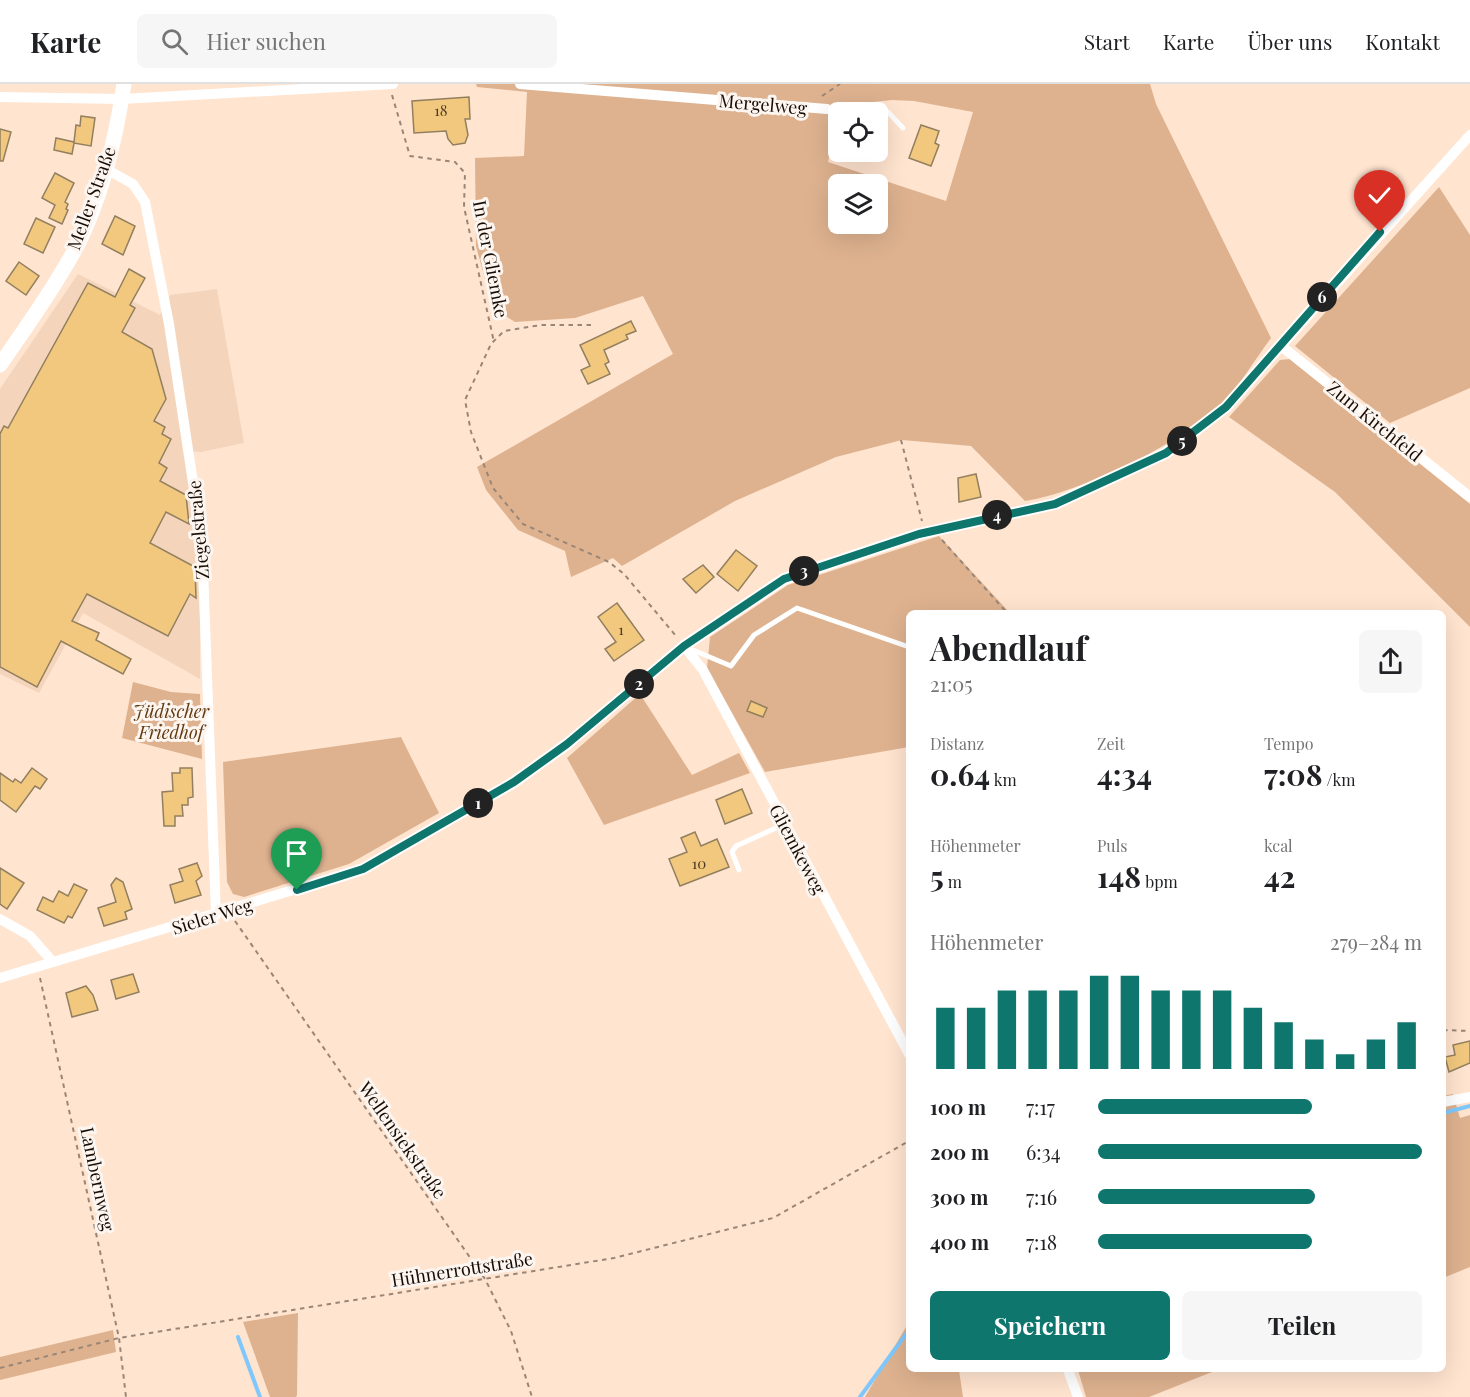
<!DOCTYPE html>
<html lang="de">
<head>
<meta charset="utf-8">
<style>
	:root { --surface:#fff; --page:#f6f6f6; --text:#202124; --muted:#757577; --line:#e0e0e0; --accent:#0f766e }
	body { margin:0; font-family:"Playfair Display",serif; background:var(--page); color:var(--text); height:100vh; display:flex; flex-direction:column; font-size:22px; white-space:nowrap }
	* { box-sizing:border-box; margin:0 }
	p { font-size:20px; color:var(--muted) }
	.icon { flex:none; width:33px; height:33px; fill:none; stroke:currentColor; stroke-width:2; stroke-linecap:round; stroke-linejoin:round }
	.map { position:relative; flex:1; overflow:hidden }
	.side { position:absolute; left:906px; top:526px; width:540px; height:762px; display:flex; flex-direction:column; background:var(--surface); border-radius:9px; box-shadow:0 6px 24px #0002 }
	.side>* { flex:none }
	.tools { position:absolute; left:828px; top:18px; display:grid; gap:12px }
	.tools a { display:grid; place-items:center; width:60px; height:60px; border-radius:9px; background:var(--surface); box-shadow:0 6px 24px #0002; font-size:30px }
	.pin { position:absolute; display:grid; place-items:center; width:51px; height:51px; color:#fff; margin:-62px -26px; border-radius:50% 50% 50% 0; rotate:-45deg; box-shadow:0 0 6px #0007 }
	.pin .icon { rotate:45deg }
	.km { position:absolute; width:30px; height:30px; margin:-15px; border-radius:50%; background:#222; color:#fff; font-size:16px; line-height:30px; text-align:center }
	.round { display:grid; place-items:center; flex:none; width:63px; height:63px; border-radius:9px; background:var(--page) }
	.head { display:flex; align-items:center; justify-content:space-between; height:102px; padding:0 24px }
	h1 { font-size:33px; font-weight:700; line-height:45px }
	.stats { display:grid; grid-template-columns:repeat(3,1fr); gap:9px; height:102px; padding:6px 24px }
	.stats div { display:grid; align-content:center }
	.stats b { font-size:30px; font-weight:700 }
	.stats small { font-size:16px; font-weight:400 }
	.stats p { font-size:16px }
	.chart { height:168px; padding:12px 24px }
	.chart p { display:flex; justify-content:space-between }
	.chart svg { width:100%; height:108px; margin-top:6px; stroke:var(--accent); stroke-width:6 }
	.action { display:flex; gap:12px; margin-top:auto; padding:12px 24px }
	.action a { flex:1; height:69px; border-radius:9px; background:var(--accent); color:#fff; font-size:24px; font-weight:700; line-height:69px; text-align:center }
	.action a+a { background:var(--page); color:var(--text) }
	ul { padding:0 24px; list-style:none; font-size:20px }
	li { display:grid; grid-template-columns:96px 72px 1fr; align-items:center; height:45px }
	li i { height:15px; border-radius:8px; background:var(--accent) }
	header { display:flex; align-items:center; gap:36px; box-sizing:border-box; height:84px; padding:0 30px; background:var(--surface); border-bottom:2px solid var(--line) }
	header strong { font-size:28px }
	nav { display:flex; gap:33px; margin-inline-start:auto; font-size:21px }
	.search { width:420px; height:54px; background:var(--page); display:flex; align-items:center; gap:15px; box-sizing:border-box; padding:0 21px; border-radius:9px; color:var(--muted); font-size:22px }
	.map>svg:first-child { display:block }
	.built { fill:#f4d5bc }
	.green { fill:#deb28f; fill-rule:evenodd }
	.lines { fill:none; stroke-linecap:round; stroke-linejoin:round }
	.stream { stroke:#80c8fb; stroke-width:4 }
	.building { fill:#f2c87f; stroke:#927f5f; stroke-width:1.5 }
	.path { stroke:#9a8677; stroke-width:2; stroke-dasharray:4.5 4.5; stroke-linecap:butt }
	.lane { stroke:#fff; stroke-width:5 }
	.street { stroke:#fff; stroke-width:10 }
	.secondary { stroke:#fff; stroke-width:15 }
	.route-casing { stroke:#fff; stroke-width:12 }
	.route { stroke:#0f766e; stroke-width:8 }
	.labels { text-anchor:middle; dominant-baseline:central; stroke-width:6; stroke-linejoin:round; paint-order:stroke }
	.number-label { font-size:15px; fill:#4e3b23 }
	.street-label { font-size:18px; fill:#170c04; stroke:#fcf5f0 }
	.park-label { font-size:18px; font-style:italic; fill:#633910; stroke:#fcf5f0 }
</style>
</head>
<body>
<header>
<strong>Karte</strong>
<div class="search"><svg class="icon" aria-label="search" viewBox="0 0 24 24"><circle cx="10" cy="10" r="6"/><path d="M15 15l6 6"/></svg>Hier suchen</div>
<nav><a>Start</a><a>Karte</a><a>Über uns</a><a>Kontakt</a></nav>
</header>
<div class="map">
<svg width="1470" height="1313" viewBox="0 0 1470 1313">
	<rect width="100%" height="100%" fill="#ffe4cf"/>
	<!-- built -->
	<polygon class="built" points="78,190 160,231 170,211 217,205 244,359 201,368 186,367 200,455 200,595 83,529 39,609 0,590 0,305"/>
	<!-- green -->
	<g class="green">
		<path d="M476,0H1150L1156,20L1271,254C1255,275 1240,302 1221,320C1179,361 1082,408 1025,417L971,362L902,356L836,373L735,417L622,482L613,474L571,493L565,467L518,446L486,406L477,383L673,270L643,212L575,234L515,238L493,224L476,162L475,74L524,72L527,8L477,3ZM892,16L914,17L973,28L946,117L828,78L839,22ZM838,100H878V140H838Z"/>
		<polygon points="1439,103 1470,151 1470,304 1390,339 1295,262"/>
		<polygon points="1290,275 1470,420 1470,543 1335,408 1229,333 1280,276"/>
		<polygon points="939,452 1010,529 909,530 909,663 765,688 707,584 710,553 788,501"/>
		<polygon points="133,598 171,608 200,610 202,675 122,654"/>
		<polygon points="640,610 692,691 739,669 750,689 604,741 567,674"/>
		<polygon points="401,653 439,729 349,780 244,813 233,810 227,798 223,678"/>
		<polygon points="1453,1010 1460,1034 1470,1031 1470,1183 1443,1194 1443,1012"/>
		<polygon points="909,1208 909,1286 959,1286 963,1313 865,1313 906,1243"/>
		<polygon points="298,1229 297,1311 296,1313 270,1313 243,1238"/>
		<polygon points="113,1246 116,1268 0,1296 0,1273"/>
		<polygon points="1078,1286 1077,1286 1217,1286 1149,1313 1086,1313"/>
	</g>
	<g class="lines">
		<!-- stream -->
		<g class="stream">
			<polyline points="1443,1029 1470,1022"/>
			<polyline points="238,1253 260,1313"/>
			<polyline points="860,1313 909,1246"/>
		</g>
	</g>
	<!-- building -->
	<g class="building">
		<polygon points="469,13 470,35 465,35 468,51 465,59 453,61 448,55 446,47 414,49 412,17"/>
		<polygon points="81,32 95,34 91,62 74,59 72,70 54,66 56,54 74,58 76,41 80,42"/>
		<polygon points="921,41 939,47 935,59 939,61 931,82 909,74"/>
		<polygon points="0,45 11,48 3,77 0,77"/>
		<polygon points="55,89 74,99 65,118 68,120 66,125 68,126 62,140 49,134 55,121 42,114"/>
		<polygon points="115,132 135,142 123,171 102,160"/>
		<polygon points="36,134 55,143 43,169 24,160"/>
		<polygon points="19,178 39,192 26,211 6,197"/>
		<polygon points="129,185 145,194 130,221 135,224 122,248 152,265 166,315 154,337 165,343 162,350 171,355 159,379 167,384 160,397 186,411 189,440 166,428 150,459 195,483 196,514 190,510 168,552 87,510 72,537 99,549 96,556 131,575 123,590 61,557 37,603 0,583 0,350 4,342 8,344 88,199 115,213"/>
		<polygon points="631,237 636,247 626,251 628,255 604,266 609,278 605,280 610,290 588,300 581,286 590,282 580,261"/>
		<polygon points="976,390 981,413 959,418 958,394"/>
		<polygon points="736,466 757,482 738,507 717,490"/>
		<polygon points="703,481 714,493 696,509 683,495"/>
		<polygon points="617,519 644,556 614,577 605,565 616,558 598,533"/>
		<polygon points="751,617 767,624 763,633 747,627"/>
		<polygon points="32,684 47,695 40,705 35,702 16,728 0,716 0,689 13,698 15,695 21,699"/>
		<polygon points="180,684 192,684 193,713 188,714 188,721 182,721 183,732 175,732 175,742 164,742 162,708 173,707 172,689 180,689"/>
		<polygon points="742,705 752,729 725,740 716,716"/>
		<polygon points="695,748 701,762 717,755 729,783 680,802 669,775 687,768 681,754"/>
		<polygon points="197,779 202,792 196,797 201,811 175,819 170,801 183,797 179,785"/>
		<polygon points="0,784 24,799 7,825 0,820"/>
		<polygon points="116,794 123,798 132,825 125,828 127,835 104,842 98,824 116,818 111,801"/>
		<polygon points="74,800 87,806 72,834 68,832 64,839 37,826 43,813 53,818 59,807 68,812"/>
		<polygon points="133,890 139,908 116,915 111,896"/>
		<polygon points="86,902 93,911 98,926 72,933 66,909"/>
		<polygon points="1470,957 1470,979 1449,988 1445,973 1455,971 1453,961"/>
	</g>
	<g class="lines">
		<!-- path -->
		<g class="path">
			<polyline points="392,11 410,72 455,78 465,89 464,123 494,258"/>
			<polyline points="822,12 840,0"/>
			<polyline points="591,241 541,241 504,247 491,260 465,316 471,348 493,404 523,440 609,478 624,490 676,552"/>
			<polyline points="901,356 922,437"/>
			<polyline points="942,456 1008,530"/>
			<polyline points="235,837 485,1195 511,1247 532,1313"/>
			<polyline points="40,894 119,1254 126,1313"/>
			<polyline points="1443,946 1470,947"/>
			<polyline points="0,1284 119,1254 614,1174 773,1134 909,1057"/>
		</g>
		<!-- lane -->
		<g class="lane">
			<polyline points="827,25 879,25 888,28 903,44"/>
			<polyline points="688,564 731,582 754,551 797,524 909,563"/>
			<polyline points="739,786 732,768 736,762 785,740"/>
		</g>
		<!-- street -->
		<g class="street">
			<polyline points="520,0 827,25"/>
			<polyline points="0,13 122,15 393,0"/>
			<polyline points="106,85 133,100 145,118 169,240 202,458 216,831"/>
			<polyline points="1280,261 1470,413"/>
			<polyline points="684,562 703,586 909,970"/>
			<polyline points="0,835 30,852 53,878"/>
			<polyline points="0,894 363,785 514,698 567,660 684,562 784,495 919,450 1055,420 1166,369 1226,323 1470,51"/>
			<polyline points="1443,1018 1470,1013"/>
			<polyline points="1068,1286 1078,1313"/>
		</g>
		<!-- secondary -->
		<path class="secondary" d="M0,281C27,242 54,204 77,162C102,113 116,54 124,0"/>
	</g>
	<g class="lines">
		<defs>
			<polyline id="route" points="297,806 363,785 514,698 567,660 684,562 784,495 919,450 1055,420 1166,369 1226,323 1380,148"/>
		</defs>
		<!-- route casing -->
		<use href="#route" class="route-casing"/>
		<!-- route -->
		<use href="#route" class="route"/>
	</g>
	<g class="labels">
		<!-- number labels -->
		<g class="number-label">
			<text x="441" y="26">18</text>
			<text x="621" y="545">1</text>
			<text x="699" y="779">10</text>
		</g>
		<!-- street labels -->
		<g class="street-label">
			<text transform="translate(763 20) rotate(5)">Mergelweg</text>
			<text transform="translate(91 114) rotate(-70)">Meller Straße</text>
			<text transform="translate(491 175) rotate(79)">In der Gliemke</text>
			<text transform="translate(1375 337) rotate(39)">Zum Kirchfeld</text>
			<text transform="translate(198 446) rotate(-95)">Ziegelstraße</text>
			<text transform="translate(798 765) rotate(62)">Gliemkeweg</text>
			<text transform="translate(212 832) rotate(-17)">Sieler Weg</text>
			<text transform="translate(403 1056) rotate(55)">Wellensiekstraße</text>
			<text transform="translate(98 1095) rotate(78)">Lambernweg</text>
			<text transform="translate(462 1185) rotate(-9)">Hühnerrottstraße</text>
		</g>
		<!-- park labels -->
		<g class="park-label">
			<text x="171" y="627">Jüdischer<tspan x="171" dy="21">Friedhof</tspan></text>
		</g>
	</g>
</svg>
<div class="tools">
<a><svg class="icon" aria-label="locate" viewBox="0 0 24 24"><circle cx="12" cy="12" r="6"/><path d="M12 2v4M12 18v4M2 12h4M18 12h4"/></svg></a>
<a><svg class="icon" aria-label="layers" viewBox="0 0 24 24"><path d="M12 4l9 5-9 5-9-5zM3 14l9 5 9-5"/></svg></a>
</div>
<div class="pin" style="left:297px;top:806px;background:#1e9e55"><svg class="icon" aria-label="arrive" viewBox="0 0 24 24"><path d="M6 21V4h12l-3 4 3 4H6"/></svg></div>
<div class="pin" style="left:1380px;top:148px;background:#d93025"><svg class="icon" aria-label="check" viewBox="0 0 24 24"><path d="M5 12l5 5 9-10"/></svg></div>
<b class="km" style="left:478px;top:719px">1</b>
<b class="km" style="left:639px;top:600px">2</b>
<b class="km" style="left:804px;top:487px">3</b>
<b class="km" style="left:997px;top:431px">4</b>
<b class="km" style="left:1182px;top:357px">5</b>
<b class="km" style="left:1322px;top:213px">6</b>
<section class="side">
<div class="head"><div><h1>Abendlauf</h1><p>21:05</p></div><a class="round"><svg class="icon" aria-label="share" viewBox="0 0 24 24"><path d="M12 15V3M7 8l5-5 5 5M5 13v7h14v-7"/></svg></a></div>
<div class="stats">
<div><p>Distanz</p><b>0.64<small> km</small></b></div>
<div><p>Zeit</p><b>4:34</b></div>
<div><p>Tempo</p><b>7:08<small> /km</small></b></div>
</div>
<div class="stats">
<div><p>Höhenmeter</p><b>5<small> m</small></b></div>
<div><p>Puls</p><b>148<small> bpm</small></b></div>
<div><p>kcal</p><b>42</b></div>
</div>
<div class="chart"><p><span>Höhenmeter</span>279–284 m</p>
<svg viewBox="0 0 160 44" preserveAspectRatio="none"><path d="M5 44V19M15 44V19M25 44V12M35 44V12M45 44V12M55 44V6M65 44V6M75 44V12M85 44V12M95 44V12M105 44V19M115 44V25M125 44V32M135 44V38M145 44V32M155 44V25"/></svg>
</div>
<ul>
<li><b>100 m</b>7:17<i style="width:66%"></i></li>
<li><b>200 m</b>6:34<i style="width:100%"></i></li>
<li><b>300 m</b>7:16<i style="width:67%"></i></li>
<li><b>400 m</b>7:18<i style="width:66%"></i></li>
</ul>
<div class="action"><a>Speichern</a><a>Teilen</a></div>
</section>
</div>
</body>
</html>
